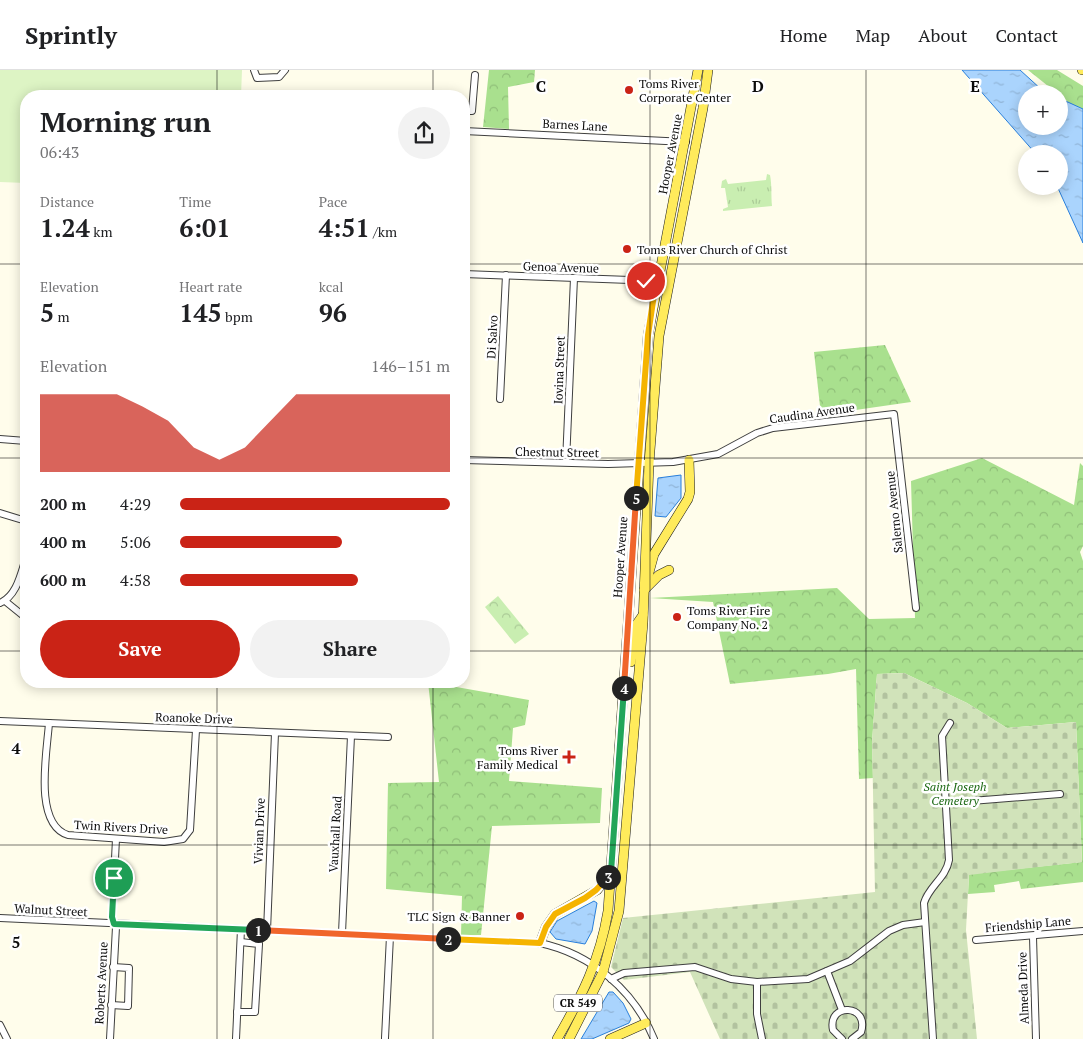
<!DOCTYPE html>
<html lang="en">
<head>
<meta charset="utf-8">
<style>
	:root { --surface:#fff; --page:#f2f2f2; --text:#202124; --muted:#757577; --line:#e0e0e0; --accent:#ca2316 }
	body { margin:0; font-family:"PT Serif",serif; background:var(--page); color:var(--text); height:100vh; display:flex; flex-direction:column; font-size:19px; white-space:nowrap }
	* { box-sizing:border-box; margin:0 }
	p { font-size:16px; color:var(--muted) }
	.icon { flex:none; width:28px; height:28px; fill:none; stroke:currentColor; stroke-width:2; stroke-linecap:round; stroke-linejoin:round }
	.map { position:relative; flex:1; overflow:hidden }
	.drawer { position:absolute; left:20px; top:20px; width:450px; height:598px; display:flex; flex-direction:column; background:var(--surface); border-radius:20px; box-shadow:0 2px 12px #0003 }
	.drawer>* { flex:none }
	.buttons { position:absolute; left:1018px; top:15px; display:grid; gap:10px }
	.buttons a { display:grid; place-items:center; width:50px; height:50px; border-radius:50%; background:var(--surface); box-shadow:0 2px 12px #0003; font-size:25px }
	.pin { position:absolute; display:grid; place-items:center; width:42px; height:42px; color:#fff; margin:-21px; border:2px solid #fff; border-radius:50%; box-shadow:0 1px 5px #0007 }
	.km { position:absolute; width:25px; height:25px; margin:-12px; border-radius:50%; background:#222; color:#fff; font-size:14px; line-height:25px; text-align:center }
	.round { display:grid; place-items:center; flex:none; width:52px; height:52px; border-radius:26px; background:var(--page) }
	.overview { display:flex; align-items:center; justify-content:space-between; height:85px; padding:0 20px }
	h1 { font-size:28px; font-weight:700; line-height:38px }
	.stats { display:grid; grid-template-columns:repeat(3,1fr); gap:8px; height:85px; padding:5px 20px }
	.stats div { display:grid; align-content:center }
	.stats b { font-size:25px; font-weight:700 }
	.stats small { font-size:14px; font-weight:400 }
	.stats p { font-size:14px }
	.chart { height:140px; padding:10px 20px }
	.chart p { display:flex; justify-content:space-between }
	.chart svg { width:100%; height:90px; margin-top:5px; fill:var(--accent); opacity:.7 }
	.action { display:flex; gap:10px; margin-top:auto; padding:10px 20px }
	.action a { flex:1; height:58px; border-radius:30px; background:var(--accent); color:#fff; font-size:20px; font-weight:700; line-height:58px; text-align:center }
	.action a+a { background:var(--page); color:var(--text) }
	ul { padding:0 20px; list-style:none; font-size:16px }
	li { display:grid; grid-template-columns:80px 60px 1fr; align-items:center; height:38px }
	li i { height:12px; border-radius:6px; background:var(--accent) }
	header { display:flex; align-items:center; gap:30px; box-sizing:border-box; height:70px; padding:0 25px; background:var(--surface); border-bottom:1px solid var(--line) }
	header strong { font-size:24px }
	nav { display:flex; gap:28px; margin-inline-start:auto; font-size:18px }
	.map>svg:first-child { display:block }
	.grass { fill:url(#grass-tufts) }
	.forest { fill:url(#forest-crowns) }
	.cemetery { fill:url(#cemetery-stones) }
	.park { fill:url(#park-crowns) }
	.pitch { fill:#ddf4c4 }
	.water { fill:url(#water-ripples); stroke:#297fdb }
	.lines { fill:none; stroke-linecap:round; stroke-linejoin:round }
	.minor-casing { stroke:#3f3f3f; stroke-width:8 }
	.major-casing { stroke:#1d1d1d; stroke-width:10 }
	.minor { stroke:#fff; stroke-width:6 }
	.major { stroke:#ffeb5b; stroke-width:9 }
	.split-1-casing { stroke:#fff; stroke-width:10 }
	.split-2-casing { stroke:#fff; stroke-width:10 }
	.split-3-casing { stroke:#fff; stroke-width:10 }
	.split-4-casing { stroke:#fff; stroke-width:10 }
	.split-5-casing { stroke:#fff; stroke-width:10 }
	.split-6-casing { stroke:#fff; stroke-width:10 }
	.split-1 { stroke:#22a559; stroke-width:6 }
	.split-2 { stroke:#f0652b; stroke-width:6 }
	.split-3 { stroke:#f5b400; stroke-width:6 }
	.split-4 { stroke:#22a559; stroke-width:6 }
	.split-5 { stroke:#f0652b; stroke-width:6 }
	.split-6 { stroke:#f5b400; stroke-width:6 }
	.grid { fill:none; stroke:#0c0c0c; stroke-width:1; stroke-opacity:0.55 }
	.poi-dot { fill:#ca2316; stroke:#fff; stroke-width:2 }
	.labels { text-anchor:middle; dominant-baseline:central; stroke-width:5; stroke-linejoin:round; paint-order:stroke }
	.shield { fill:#fff; stroke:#555; stroke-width:1 }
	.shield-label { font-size:11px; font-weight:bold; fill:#0c0c0c }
	.poi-label { font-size:12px; fill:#0c0c0c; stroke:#fff; text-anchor:start }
	.street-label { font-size:12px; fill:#0c0c0c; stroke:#fff }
	.park-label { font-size:12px; font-style:italic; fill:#1e6a16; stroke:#fff }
	.grid-label { font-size:16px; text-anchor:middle; font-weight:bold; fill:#0c0c0c; stroke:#fff; stroke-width:5; stroke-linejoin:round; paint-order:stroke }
</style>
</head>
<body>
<header>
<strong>Sprintly</strong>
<nav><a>Home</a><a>Map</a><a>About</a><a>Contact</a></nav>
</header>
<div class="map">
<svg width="1083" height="969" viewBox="0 0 1083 969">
	<defs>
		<pattern id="grass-tufts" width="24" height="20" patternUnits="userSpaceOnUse" patternTransform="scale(1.25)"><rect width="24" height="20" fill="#c9eeb1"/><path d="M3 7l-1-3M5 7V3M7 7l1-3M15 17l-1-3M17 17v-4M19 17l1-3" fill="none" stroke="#abcb97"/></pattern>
		<pattern id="forest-crowns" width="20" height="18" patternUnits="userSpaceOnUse" patternTransform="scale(1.25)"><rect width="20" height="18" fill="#a9e08e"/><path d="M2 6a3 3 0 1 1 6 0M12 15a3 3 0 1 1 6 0" fill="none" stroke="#90bf79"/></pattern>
		<pattern id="cemetery-stones" width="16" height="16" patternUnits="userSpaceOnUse" patternTransform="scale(1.25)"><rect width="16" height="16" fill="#d1e3ba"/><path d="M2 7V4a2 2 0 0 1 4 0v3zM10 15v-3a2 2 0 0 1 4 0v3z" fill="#b2c29f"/></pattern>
		<pattern id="park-crowns" width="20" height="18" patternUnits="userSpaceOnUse" patternTransform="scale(1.25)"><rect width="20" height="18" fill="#c9eeb1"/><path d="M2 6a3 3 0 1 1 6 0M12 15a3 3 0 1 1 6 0" fill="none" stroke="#abcb97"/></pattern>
		<pattern id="water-ripples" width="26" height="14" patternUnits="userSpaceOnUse" patternTransform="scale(1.25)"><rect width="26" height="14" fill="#aad4fd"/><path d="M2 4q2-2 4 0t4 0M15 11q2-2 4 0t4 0" fill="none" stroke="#91b5d8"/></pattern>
	</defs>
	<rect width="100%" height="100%" fill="#fffdeb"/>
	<!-- grass -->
	<path class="grass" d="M767,104L770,105C772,115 771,126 772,136L723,141V139L728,137L725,118H721L722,111L726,109L728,114L766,110Z"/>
	<!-- forest -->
	<g class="forest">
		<polygon points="489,0 535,0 534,12 508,17 509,59 483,57"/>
		<polygon points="1028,0 1057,0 1083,16 1083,44"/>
		<polygon points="885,275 911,332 821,345 814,282"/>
		<polygon points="982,388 1074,435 1080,393 1083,396 1083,476 1080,482 1083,491 1083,812 1021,819 1019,811 994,815 995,822 968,824 969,804 1082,792 1076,652 1007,658 967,633 904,603 877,604 872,672 873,708 859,709 856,599 828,604 730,614 713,532 650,528 837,518 869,549 915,548 911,411"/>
		<polygon points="428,612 529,630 525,655 513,658 509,711 602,718 600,753 492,756 481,865 461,865 462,826 386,819 388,713 439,712"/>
	</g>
	<!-- cemetery -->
	<polygon class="cemetery" points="904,603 967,633 1007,658 1076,652 1082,792 969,805 966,860 977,969 720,969 690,902 624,910 611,897 623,848 875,822 872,672 877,604"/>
	<!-- park -->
	<polygon class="park" points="498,526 529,564 515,574 485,537"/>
	<!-- pitch -->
	<polygon class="pitch" points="0,0 242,0 241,26 26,26 26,113 0,112"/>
	<!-- water -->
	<g class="water">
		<polygon points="962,0 1020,0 1042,20 1050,24 1026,24 1026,56 1059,56 1059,28 1083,39 1083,173 1057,116 1059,84 1036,84"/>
		<polygon points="681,405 681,428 666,447 655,446 658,408"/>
		<polygon points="594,831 597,833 592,861 585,874 556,869 550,862 557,851"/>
		<polygon points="609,922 613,922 623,933 631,949 629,953 592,969 581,969"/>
	</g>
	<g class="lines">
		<defs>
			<g id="minor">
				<polyline points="254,0 257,8 279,7 285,0"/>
				<polyline points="464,41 472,41 475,5"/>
				<polyline points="464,61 686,72"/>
				<polyline points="464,204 657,211"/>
				<polyline points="500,329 506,205"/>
				<polyline points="0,369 26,371"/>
				<polyline points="464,390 608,394 673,392 718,384 757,363 773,358 894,344 916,538"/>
				<polyline points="566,392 574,208"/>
				<polyline points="0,443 26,451"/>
				<polyline points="5,531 26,548"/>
				<path d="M0,533C17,526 21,503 26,488"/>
				<polyline points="0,651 388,667"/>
				<path d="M49,653C47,682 33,754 68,765L164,772L183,769L190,760L196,660"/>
				<polyline points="946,733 1060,724"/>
				<path d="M0,848L540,873C591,884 634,920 654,969"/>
				<polyline points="267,861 275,663"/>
				<polyline points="342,863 351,666"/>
				<polyline points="1033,867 1036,969"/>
				<polyline points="976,870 1083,861"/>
				<polyline points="827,901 842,940"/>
				<polyline points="611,909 624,903 695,897 731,909 757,912 808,909 850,891 889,861 903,855 925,852"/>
				<polyline points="757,912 757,944 762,969"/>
				<polyline points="111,935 128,936 129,898 113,897"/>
				<polyline points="237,942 255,942 259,874 241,872"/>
				<polyline points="0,955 7,969"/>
				<polyline points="385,968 390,866"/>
				<polyline points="110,969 116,857 112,847 116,769"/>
				<polyline points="236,969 241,859"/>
				<path d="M842,969L833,960C827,932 870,934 861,962L852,969"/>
				<path d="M933,969L924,833C929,816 946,808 949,790L942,666L950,653"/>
			</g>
			<g id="major">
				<polyline points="1082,0 1083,0"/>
				<polyline points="648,506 654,484 688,429 690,422 689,390"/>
				<polyline points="644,520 659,505 669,500"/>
				<polyline points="631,592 636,555 643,545"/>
				<polyline points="540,873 546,857 555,844 597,820 611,803"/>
				<path d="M557,969C582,926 600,890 608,841L648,265L698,0"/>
				<polyline points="569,969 603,902 619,841 643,553 649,393 659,266 703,38 708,0"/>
				<polyline points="610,969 646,953"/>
			</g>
		</defs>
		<!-- minor casing -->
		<use href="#minor" class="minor-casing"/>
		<!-- major casing -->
		<use href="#major" class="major-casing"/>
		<!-- minor -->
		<use href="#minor" class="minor"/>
		<!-- major -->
		<use href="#major" class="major"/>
	</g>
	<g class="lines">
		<defs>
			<polyline id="split-1" points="114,808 112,847 114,854 258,860"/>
			<polyline id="split-2" points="258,860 448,869"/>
			<polyline id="split-3" points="448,869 540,873 546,857 555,844 585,828 596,820 608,807"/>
			<polyline id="split-4" points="608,807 611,802 624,618"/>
			<polyline id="split-5" points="624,618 636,428"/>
			<polyline id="split-6" points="636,428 648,265 656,211 646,211"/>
		</defs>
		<!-- split-1 casing -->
		<use href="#split-1" class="split-1-casing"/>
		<!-- split-2 casing -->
		<use href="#split-2" class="split-2-casing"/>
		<!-- split-3 casing -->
		<use href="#split-3" class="split-3-casing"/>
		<!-- split-4 casing -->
		<use href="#split-4" class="split-4-casing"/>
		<!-- split-5 casing -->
		<use href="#split-5" class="split-5-casing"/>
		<!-- split-6 casing -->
		<use href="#split-6" class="split-6-casing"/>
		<!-- split-1 -->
		<use href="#split-1" class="split-1"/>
		<!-- split-2 -->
		<use href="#split-2" class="split-2"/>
		<!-- split-3 -->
		<use href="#split-3" class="split-3"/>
		<!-- split-4 -->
		<use href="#split-4" class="split-4"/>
		<!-- split-5 -->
		<use href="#split-5" class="split-5"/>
		<!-- split-6 -->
		<use href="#split-6" class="split-6"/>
	</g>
	<!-- grid -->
	<path class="grid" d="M217,0V26M433,0V26M650,0V969M866,0V969M0,194H26M464,194H1083M0,388H26M464,388H1083M0,581H26M464,581H1083M217,611V969M433,611V969M0,775H1083"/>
	<!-- markers -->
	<g class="poi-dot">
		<circle cx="629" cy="20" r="5"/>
		<circle cx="627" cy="179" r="5"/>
		<circle cx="677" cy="547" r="5"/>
		<path d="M566.5 679.5h5v5h5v5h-5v5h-5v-5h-5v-5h5z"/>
		<circle cx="520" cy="846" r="5"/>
	</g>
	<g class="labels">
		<!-- shield labels -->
		<rect class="shield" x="554" y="924.5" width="48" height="17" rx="4"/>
		<g class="shield-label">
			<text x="578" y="933">CR 549</text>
		</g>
		<!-- poi labels -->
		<g class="poi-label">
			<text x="639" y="13">Toms River<tspan x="639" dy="14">Corporate Center</tspan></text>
			<text x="637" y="179">Toms River Church of Christ</text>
			<text x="687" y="540">Toms River Fire<tspan x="687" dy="14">Company No. 2</tspan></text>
			<text x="558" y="680" text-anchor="end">Toms River<tspan x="558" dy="14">Family Medical</tspan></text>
			<text x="510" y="846" text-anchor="end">TLC Sign &amp; Banner</text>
		</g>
		<!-- street labels -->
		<g class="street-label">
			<text transform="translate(575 55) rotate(3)">Barnes Lane</text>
			<text transform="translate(670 84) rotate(-79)">Hooper Avenue</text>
			<text transform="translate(561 197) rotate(2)">Genoa Avenue</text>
			<text transform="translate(492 267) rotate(-87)">Di Salvo</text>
			<text transform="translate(559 300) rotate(-88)">Iovina Street</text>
			<text transform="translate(812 343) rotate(-8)">Caudina Avenue</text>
			<text transform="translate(557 382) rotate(1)">Chestnut Street</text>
			<text transform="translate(894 442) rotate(-96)">Salerno Avenue</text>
			<text transform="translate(620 487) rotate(-86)">Hooper Avenue</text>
			<text transform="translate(194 648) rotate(2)">Roanoke Drive</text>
			<text transform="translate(121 757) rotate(3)">Twin Rivers Drive</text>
			<text transform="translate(259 761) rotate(-88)">Vivian Drive</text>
			<text transform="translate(335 764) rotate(-87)">Vauxhall Road</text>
			<text transform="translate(51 840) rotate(3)">Walnut Street</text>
			<text transform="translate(1028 854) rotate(-5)">Friendship Lane</text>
			<text transform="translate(101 913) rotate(-87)">Roberts Avenue</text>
			<text transform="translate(1023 918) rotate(-92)">Almeda Drive</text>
		</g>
		<!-- park labels -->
		<g class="park-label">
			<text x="955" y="716">Saint Joseph<tspan x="955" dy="14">Cemetery</tspan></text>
		</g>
	</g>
	<g class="grid-label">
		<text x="541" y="22">C</text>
		<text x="758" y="22">D</text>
		<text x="975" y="22">E</text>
		<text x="16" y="684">4</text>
		<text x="16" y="878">5</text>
	</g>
</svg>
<div class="buttons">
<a>+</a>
<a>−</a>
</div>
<div class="pin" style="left:114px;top:808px;background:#1e9e55"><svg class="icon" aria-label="arrive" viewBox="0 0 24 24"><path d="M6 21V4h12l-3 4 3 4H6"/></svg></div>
<div class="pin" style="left:646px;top:211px;background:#d93025"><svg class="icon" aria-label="check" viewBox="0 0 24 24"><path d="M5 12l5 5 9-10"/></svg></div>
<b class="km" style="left:258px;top:860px">1</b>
<b class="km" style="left:448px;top:869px">2</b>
<b class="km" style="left:608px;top:807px">3</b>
<b class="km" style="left:624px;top:618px">4</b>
<b class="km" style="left:636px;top:428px">5</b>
<section class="drawer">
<div class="overview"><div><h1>Morning run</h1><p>06:43</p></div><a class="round"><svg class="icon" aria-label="share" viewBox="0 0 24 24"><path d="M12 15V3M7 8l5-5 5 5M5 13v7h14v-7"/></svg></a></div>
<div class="stats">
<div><p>Distance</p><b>1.24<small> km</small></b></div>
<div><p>Time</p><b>6:01</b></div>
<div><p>Pace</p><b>4:51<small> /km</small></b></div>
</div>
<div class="stats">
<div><p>Elevation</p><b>5<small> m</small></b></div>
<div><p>Heart rate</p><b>145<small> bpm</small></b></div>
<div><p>kcal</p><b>96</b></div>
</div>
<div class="chart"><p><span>Elevation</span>146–151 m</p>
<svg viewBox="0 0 160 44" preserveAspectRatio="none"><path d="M0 44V6L10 6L20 6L30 6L40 12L50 19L60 32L70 38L80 32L90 19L100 6L110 6L120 6L130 6L140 6L150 6L160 6V44z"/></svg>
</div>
<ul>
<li><b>200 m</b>4:29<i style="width:100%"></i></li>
<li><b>400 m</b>5:06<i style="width:60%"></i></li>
<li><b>600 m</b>4:58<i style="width:66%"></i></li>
</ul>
<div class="action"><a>Save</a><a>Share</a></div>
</section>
</div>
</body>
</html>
